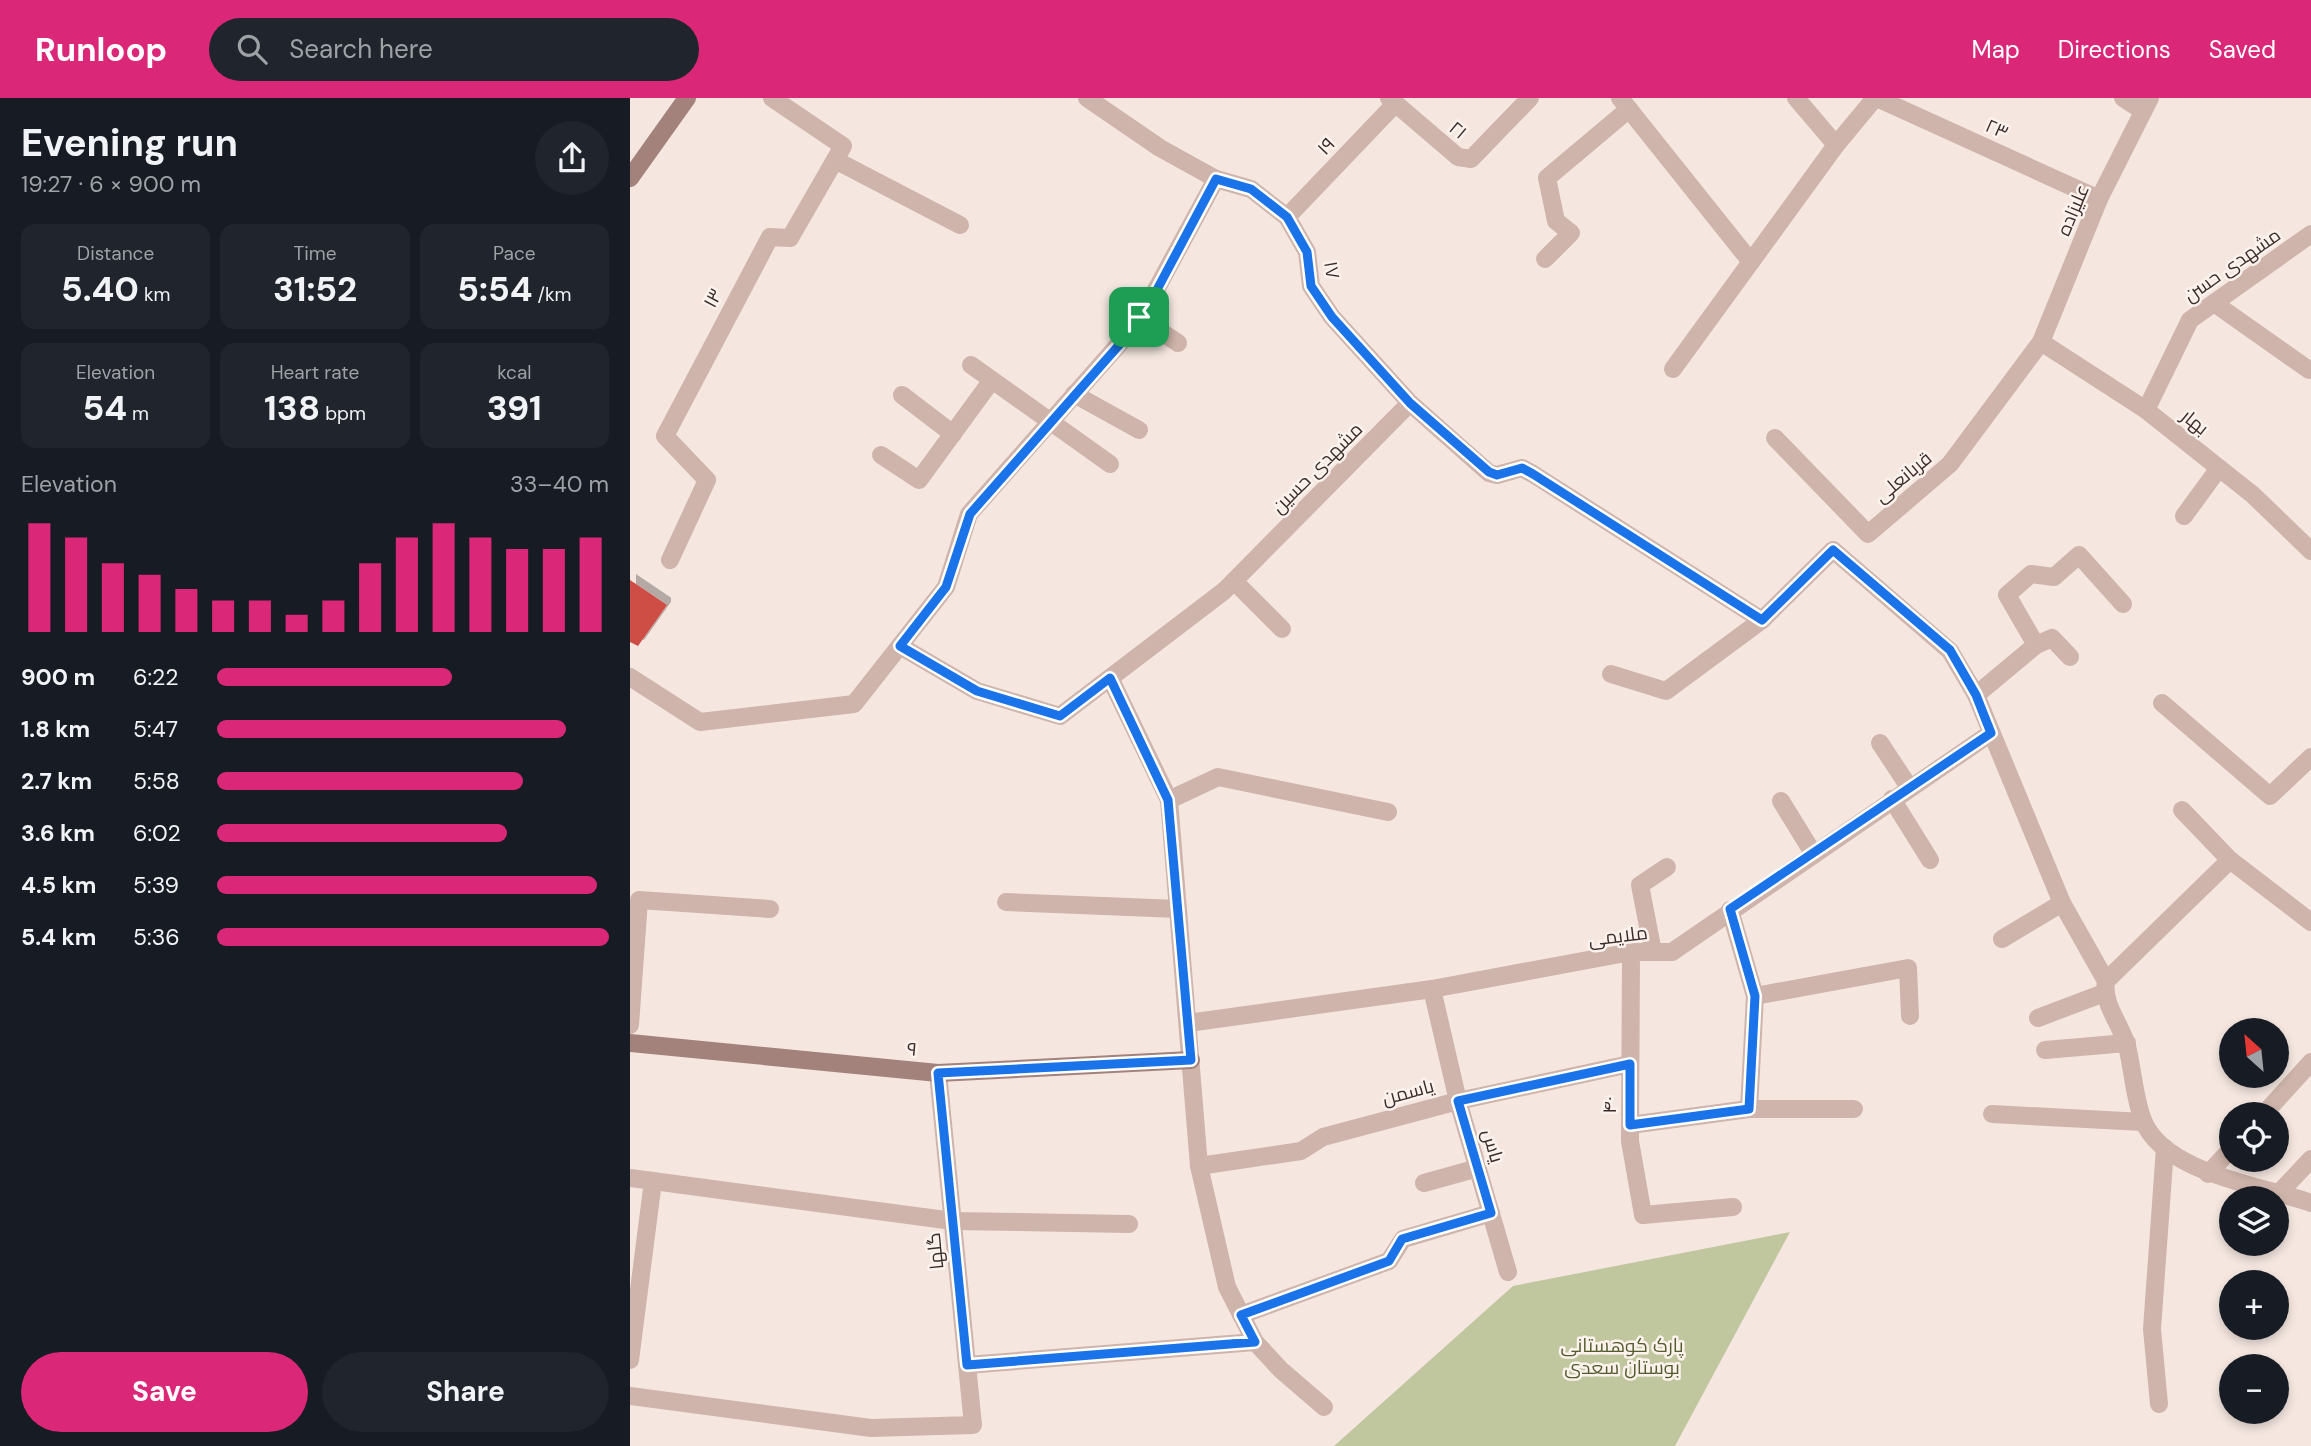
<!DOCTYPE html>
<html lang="en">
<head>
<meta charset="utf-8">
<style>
	:root { --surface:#171b24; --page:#20242c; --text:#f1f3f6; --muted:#9ea1a6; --accent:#db2777 }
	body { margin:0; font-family:"DM Sans",Cairo,sans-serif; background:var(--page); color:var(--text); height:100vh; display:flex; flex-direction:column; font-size:26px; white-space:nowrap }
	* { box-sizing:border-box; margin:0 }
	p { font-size:23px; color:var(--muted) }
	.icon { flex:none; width:38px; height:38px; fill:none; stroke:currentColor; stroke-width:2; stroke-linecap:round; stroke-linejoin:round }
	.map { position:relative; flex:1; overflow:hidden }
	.details { display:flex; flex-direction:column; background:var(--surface); width:630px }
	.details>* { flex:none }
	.needle { width:46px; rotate:333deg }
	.tools { position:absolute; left:1589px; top:920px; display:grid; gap:14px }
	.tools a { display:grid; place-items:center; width:70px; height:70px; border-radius:50%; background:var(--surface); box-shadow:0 4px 10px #0003; font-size:35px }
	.pin { position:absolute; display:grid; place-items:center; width:60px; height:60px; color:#fff; margin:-30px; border-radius:14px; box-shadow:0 4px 10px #0006 }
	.round { display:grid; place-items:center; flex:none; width:74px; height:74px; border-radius:37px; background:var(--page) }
	.overview { display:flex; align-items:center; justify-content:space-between; height:119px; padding:0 21px }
	h1 { font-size:38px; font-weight:700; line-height:52px }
	.metrics { display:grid; grid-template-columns:repeat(3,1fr); gap:10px; height:119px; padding:7px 21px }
	.metrics div { display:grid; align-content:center; border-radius:14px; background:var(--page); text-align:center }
	.metrics b { font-size:35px; font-weight:700 }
	.metrics small { font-size:19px; font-weight:400 }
	.metrics p { font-size:19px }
	.chart { height:196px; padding:14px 21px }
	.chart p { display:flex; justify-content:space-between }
	.chart svg { width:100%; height:126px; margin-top:7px; stroke:var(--accent); stroke-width:6 }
	.action { display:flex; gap:14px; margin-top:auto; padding:14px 21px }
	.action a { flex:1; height:80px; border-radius:42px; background:var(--accent); color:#fff; font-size:28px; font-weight:700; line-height:80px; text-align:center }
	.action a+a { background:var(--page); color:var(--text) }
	ul { padding:0 21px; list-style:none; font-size:23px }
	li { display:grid; grid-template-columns:112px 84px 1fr; align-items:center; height:52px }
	li i { height:18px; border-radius:9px; background:var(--accent) }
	header { display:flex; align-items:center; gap:42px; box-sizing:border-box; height:98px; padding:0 35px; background:var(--accent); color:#fff }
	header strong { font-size:33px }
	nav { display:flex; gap:38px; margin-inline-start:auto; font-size:24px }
	.search { width:490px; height:63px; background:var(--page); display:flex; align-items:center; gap:18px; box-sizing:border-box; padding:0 24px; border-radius:38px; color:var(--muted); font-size:26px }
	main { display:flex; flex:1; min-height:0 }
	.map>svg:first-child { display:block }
	.green { fill:#c0c69e }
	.building { fill:#ce4d45; filter:url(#shadow) }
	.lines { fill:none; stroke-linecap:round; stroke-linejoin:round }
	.lane { stroke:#ceb4aa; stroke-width:18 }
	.street { stroke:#ceb4aa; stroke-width:18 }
	.secondary { stroke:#a3827b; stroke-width:18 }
	.route-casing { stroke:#fff; stroke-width:14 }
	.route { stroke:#1a73e8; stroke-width:9 }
	.labels { text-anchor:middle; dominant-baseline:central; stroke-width:5; stroke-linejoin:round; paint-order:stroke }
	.street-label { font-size:19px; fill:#3c2c2a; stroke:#fcf2ed }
	.park-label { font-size:19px; fill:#535c2c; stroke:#fcf2ed }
</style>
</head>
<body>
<header>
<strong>Runloop</strong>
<div class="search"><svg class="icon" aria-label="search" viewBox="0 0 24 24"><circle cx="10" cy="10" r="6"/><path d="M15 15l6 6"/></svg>Search here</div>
<nav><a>Map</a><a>Directions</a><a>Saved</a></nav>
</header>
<main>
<section class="details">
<div class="overview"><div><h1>Evening run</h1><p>19:27 · 6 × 900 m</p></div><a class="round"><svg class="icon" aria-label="share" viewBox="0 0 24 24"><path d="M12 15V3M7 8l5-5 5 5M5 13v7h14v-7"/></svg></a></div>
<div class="metrics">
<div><p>Distance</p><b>5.40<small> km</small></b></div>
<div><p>Time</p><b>31:52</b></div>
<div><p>Pace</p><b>5:54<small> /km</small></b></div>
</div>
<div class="metrics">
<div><p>Elevation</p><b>54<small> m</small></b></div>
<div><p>Heart rate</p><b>138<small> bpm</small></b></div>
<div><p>kcal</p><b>391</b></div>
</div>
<div class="chart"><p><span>Elevation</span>33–40 m</p>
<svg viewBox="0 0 160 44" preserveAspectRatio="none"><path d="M5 44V6M15 44V11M25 44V20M35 44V24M45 44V29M55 44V33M65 44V33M75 44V38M85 44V33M95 44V20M105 44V11M115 44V6M125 44V11M135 44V15M145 44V15M155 44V11"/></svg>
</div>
<ul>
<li><b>900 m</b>6:22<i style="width:60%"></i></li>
<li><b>1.8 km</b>5:47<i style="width:89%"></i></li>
<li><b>2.7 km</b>5:58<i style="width:78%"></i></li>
<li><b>3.6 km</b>6:02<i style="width:74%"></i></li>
<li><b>4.5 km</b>5:39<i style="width:97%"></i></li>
<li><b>5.4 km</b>5:36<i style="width:100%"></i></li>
</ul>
<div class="action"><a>Save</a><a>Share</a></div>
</section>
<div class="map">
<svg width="1681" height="1348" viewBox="0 0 1681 1348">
	<defs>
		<filter id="shadow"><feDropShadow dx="6" dy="-6" stdDeviation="0" flood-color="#0004"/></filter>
	</defs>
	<rect width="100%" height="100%" fill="#f5e7e0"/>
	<!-- green -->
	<polygon class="green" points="1160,1134 1045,1348 704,1348 883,1188"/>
	<!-- building -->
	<polygon class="building" points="0,482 37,507 8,548 0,544"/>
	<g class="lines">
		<!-- lane -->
		<g class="lane">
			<polyline points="981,576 1036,593 1132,522"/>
			<polyline points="1532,605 1640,698 1681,659"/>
			<polyline points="1001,854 1000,1043 1013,1117"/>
			<polyline points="1529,1306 1522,1231 1535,1050"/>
		</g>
		<!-- street -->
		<g class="street">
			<path d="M457,0L530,50L586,81L621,91L657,119L677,154L681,188L702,219L780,305L859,375L867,377L892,370L903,376L1132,522L1203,452L1320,553L1346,597L1432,805L1476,883C1472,906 1491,926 1497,948C1503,972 1504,999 1513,1022C1533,1075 1633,1088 1681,1105"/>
			<polyline points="759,0 828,59 841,61 900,0"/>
			<polyline points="990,0 1121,164"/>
			<polyline points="1166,0 1206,47"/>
			<polyline points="1247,0 1469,101"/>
			<polyline points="1493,0 1513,13"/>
			<polyline points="205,62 330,127"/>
			<polyline points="657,119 765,6"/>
			<polyline points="915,161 941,135 926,123 917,80 999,11"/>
			<polyline points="1584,205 1679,272"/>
			<polyline points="509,219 548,245"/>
			<polyline points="1411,244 1516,312 1623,397 1681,453"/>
			<polyline points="341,267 480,366"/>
			<polyline points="1043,271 1206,47 1245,0"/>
			<polyline points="444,296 509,332"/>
			<polyline points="272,297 323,336"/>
			<polyline points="1516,312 1560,222 1681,136"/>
			<polyline points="1145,340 1238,436 1320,366 1411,244 1469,101 1520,0"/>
			<polyline points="251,357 289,382 362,282"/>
			<polyline points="1554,418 1589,370"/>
			<polyline points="40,462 77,382 35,338 140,139 160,140 213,48 142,0"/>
			<polyline points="604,483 652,531"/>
			<polyline points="1406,547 1422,540 1440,559"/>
			<polyline points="270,548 347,593 430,618 594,493 780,305"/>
			<polyline points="0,579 70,624 224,606 316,489 339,416 490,245 521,201 586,81"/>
			<polyline points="480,580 539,702 569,1068 597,1189 625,1244 651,1272 694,1309"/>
			<polyline points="1346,597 1406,547 1377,497 1401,476 1424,479 1449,457 1493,506"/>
			<polyline points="1250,645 1279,689"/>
			<polyline points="1262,701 1300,762"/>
			<polyline points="539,702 588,679 758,714"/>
			<polyline points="1151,703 1183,755"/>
			<polyline points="1552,712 1600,762 1681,824"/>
			<polyline points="376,804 548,811"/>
			<polyline points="1100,812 1125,898 1119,1011"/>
			<polyline points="1372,841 1432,805"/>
			<polyline points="1023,854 1010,787 1037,769"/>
			<polyline points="1476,883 1600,762"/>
			<polyline points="802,891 828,1003 878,1174"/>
			<polyline points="1125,898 1278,870 1280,918"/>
			<polyline points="1408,920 1474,895"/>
			<polyline points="558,925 802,891 1001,854 1042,854 1361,635"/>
			<polyline points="0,927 9,802 140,811"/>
			<polyline points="1415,952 1497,945"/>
			<polyline points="1362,1016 1513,1024"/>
			<polyline points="1633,1017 1681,964"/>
			<polyline points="1000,1027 1119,1011 1224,1011"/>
			<polyline points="569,1068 671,1053 693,1039 828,1003 1000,966"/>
			<polyline points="1578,1076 1601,1051"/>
			<polyline points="0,1080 323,1123 499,1126"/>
			<polyline points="794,1085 848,1070"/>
			<polyline points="1650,1094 1681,1061"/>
			<polyline points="1013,1117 1103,1109"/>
			<polyline points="611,1217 759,1163 773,1141 861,1115"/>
			<polyline points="0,1262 23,1083"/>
			<polyline points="337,1267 625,1244"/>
			<polyline points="0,1298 241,1330 343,1327 308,975"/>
		</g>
		<!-- secondary -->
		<g class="secondary">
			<polyline points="0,80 57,0"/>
			<polyline points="0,945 308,975 561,962"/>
		</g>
	</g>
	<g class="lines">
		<defs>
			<polygon id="route" points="586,81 621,91 657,119 677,154 681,188 702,219 780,305 859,374 867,377 892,370 903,376 1132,522 1203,452 1320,552 1346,597 1361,635 1100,811 1125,898 1119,1011 1000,1027 1000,966 828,1003 861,1115 772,1141 759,1163 611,1217 625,1244 337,1267 308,975 561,962 538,702 480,580 430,618 347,593 270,548 316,489 340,416 490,246 522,201"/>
		</defs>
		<!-- route casing -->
		<use href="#route" class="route-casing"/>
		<!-- route -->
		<use href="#route" class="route"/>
	</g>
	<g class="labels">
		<!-- street labels -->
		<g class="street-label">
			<text transform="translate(1367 31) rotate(24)">۲۳</text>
			<text transform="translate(828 32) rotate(40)">۲۱</text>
			<text transform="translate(696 48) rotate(-46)">۱۹</text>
			<text transform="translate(1443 112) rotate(-67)">علیزاده</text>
			<text transform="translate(1602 167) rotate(-35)">مشهدی حسن</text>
			<text transform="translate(702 172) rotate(80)">۱۷</text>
			<text transform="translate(83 200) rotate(-62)">۱۳</text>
			<text transform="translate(1565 324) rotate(39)">بهار</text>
			<text transform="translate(687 370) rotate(-45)">مشهدی حسین</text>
			<text transform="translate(1273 379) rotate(-40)">قربانعلی</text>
			<text transform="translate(988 838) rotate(-7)">ملایمی</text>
			<text transform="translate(282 951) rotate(5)">۹</text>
			<text transform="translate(778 994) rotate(-15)">یاسمن</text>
			<text transform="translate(979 1007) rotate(-90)">۴۰</text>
			<text transform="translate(863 1048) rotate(74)">یاس</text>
			<text transform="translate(305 1153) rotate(-96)">گلها</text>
		</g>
		<!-- park labels -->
		<g class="park-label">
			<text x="992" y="1247">پارک کوهستانی<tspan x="992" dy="22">بوستان سعدی</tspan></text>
		</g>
	</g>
</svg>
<div class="tools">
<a><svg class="needle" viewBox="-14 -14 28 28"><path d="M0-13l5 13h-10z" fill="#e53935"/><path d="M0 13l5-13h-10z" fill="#9ea1a6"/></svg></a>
<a><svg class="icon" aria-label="locate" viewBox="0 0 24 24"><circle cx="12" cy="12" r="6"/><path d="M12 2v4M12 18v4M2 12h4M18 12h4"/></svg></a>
<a><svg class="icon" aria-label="layers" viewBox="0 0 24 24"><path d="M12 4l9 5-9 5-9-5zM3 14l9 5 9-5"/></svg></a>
<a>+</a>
<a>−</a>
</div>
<div class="pin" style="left:509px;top:219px;background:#1e9e55"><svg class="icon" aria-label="arrive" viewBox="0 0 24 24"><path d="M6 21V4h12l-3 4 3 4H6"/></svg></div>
</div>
</main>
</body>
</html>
